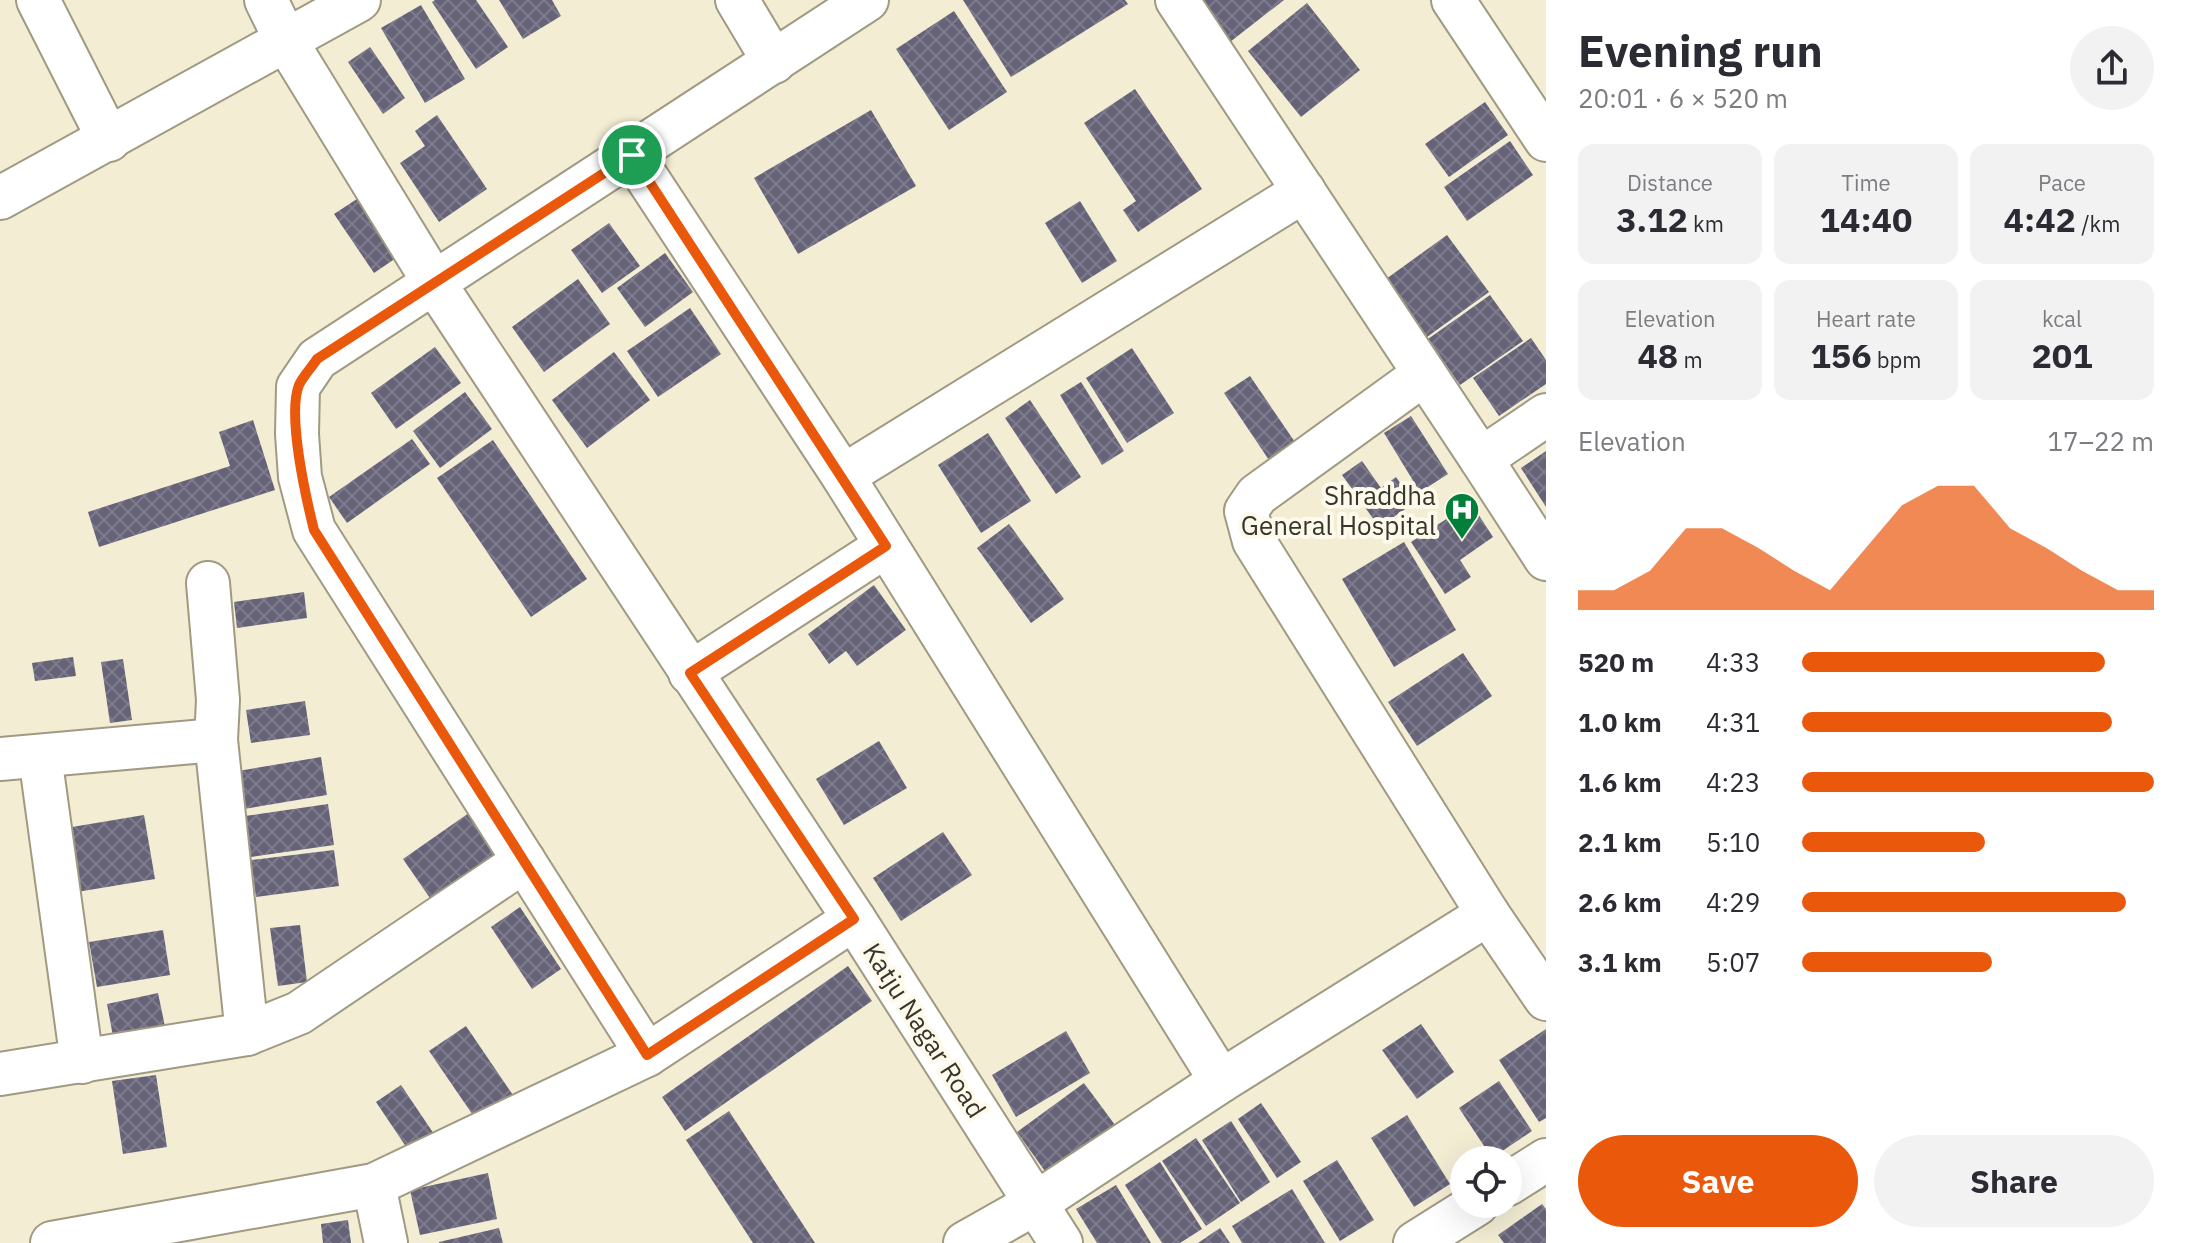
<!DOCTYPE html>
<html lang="en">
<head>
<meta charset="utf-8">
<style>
	:root { --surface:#fff; --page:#f2f2f3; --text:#2b2b33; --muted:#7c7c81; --accent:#ea580c }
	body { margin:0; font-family:"IBM Plex Sans",sans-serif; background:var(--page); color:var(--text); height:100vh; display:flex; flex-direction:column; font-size:30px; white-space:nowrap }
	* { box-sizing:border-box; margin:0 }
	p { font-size:26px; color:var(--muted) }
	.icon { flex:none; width:44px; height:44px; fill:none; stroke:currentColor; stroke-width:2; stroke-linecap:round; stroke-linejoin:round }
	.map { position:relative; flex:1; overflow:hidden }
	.panel { display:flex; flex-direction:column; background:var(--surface); width:640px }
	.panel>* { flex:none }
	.tools { position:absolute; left:1450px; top:1146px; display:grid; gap:16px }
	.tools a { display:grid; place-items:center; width:72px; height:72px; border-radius:50%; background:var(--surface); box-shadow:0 8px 32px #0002; font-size:40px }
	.pin { position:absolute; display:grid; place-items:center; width:68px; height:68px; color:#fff; margin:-34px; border:4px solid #fff; border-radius:50%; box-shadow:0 2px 8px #0007 }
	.round { display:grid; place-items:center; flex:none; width:84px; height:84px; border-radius:42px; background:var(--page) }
	.overview { display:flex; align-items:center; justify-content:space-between; height:136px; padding:0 32px }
	h1 { font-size:44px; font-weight:700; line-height:60px }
	.figures { display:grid; grid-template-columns:repeat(3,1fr); gap:12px; height:136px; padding:8px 32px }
	.figures div { display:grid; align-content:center; border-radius:16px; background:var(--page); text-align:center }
	.figures b { font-size:34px; font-weight:700 }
	.figures small { font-size:22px; font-weight:400 }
	.figures p { font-size:22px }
	.chart { height:224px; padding:16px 32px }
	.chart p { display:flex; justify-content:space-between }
	.chart svg { width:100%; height:144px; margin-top:8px; fill:var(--accent); opacity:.7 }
	.action { display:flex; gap:16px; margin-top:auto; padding:16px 32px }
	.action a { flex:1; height:92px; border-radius:48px; background:var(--accent); color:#fff; font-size:32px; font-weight:700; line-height:92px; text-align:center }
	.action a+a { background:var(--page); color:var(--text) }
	ul { padding:0 32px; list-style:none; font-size:26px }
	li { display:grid; grid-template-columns:128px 96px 1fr; align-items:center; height:60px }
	li i { height:20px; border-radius:10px; background:var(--accent) }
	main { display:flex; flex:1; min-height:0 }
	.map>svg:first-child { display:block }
	.building { fill:url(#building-cross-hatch) }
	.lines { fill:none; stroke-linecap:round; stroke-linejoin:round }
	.minor-casing { stroke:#a09a83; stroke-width:46 }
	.minor { stroke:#fff; stroke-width:42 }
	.route-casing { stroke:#fff; stroke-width:16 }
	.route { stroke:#ea580c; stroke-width:10 }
	.labels { text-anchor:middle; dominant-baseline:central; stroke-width:8; stroke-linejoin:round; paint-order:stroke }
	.poi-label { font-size:26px; fill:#38352c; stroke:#fefaeb; text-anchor:end }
	.street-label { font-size:26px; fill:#38352c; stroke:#fefaeb }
</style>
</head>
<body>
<main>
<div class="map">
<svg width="1546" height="1243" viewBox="0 0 1546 1243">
	<defs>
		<pattern id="building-cross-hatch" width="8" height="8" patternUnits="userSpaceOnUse" patternTransform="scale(2)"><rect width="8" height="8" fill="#666379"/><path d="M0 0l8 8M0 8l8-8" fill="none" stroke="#7d7b8b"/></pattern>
	</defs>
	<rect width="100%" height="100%" fill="#f3edd4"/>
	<!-- building -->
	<g class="building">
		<polygon points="435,0 476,0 508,47 476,69 432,2"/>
		<polygon points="499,0 552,0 561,16 523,39"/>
		<polygon points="963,0 1125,0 1128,4 1011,77"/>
		<polygon points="1197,0 1284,0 1230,42"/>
		<polygon points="1307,3 1360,70 1301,117 1248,51"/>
		<polygon points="421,5 465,79 425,103 381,28"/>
		<polygon points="954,11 1007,92 949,130 896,49"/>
		<polygon points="370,47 405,98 383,114 348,62"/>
		<polygon points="1135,89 1202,189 1138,232 1123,210 1136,201 1084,123"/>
		<polygon points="1485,102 1508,135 1449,177 1425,144"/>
		<polygon points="871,110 916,186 798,254 754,178"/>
		<polygon points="437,115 487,189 439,222 400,163 425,146 415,131"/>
		<polygon points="1510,141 1533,175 1467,221 1444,187"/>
		<polygon points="360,197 399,256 374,273 334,214"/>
		<polygon points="1080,201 1117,261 1082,283 1045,223"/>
		<polygon points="609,223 640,266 602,293 571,250"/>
		<polygon points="1447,235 1489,292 1427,337 1386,279"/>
		<polygon points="665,253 693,292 645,327 617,288"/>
		<polygon points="578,279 610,324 544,372 512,327"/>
		<polygon points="1490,295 1523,341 1460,385 1428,339"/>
		<polygon points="690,308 721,354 658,397 627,351"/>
		<polygon points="1531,338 1546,360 1546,384 1499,416 1473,378"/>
		<polygon points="435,347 461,383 396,429 371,393"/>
		<polygon points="1132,348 1174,413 1127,443 1086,378"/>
		<polygon points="614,352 650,400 587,448 552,400"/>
		<polygon points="1250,376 1299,448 1273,466 1224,393"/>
		<polygon points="1081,382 1124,451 1102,465 1060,395"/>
		<polygon points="465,392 492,429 440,468 413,431"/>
		<polygon points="1030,400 1081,477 1056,494 1005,418"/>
		<polygon points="1411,416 1448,474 1420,492 1384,433"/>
		<polygon points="253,420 275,490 99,547 88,512 230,466 219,432"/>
		<polygon points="988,433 1031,501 981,533 938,465"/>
		<polygon points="412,439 430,464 347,523 329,497"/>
		<polygon points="493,440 587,579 531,617 437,478"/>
		<polygon points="1546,451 1546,507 1521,468"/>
		<polygon points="1362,461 1381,488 1396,477 1414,503 1379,527 1342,475"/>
		<polygon points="1471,503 1493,537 1460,560 1471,577 1445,594 1411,542"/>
		<polygon points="1009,524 1064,599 1031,623 977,548"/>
		<polygon points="1404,542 1456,630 1394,667 1342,579"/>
		<polygon points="874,585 906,630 857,666 846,651 829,664 808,634"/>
		<polygon points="304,592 307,618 237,628 234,602"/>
		<polygon points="1463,653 1492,696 1417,746 1388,702"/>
		<polygon points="73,657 76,676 35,681 32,663"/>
		<polygon points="123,659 132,720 110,723 101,662"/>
		<polygon points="305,701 310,735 251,743 246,710"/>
		<polygon points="879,741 907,788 844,825 816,779"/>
		<polygon points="321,757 327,795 244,809 238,771"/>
		<polygon points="328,804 334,845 251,857 245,816"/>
		<polygon points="476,808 500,853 432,901 403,859"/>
		<polygon points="144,815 155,879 77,892 66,828"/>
		<polygon points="943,832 972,875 901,921 873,878"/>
		<polygon points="334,850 339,886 256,897 251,860"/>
		<polygon points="520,907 561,969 532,989 491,927"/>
		<polygon points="300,925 307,982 278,986 270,928"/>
		<polygon points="163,930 170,975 97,987 89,942"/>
		<polygon points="848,966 872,1001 685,1131 662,1097"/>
		<polygon points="158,993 167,1036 115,1047 107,1004"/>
		<polygon points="1421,1024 1454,1072 1417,1099 1382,1050"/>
		<polygon points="466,1026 515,1098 479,1124 429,1051"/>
		<polygon points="1546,1029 1546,1118 1539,1122 1499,1060"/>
		<polygon points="1066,1031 1090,1073 1016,1117 992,1075"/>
		<polygon points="156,1075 167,1147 123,1154 112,1081"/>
		<polygon points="1499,1081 1532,1131 1492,1158 1459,1108"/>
		<polygon points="1084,1083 1115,1125 1047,1174 1017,1132"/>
		<polygon points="401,1085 440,1143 415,1160 376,1102"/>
		<polygon points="1261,1103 1301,1162 1277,1178 1238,1119"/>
		<polygon points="729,1111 815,1243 753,1243 686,1140"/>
		<polygon points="1407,1115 1450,1184 1414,1207 1371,1138"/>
		<polygon points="1231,1121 1270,1182 1241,1202 1202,1140"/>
		<polygon points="1196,1138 1240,1203 1206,1226 1162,1161"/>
		<polygon points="1337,1160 1374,1220 1340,1241 1303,1181"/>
		<polygon points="1160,1162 1202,1229 1180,1243 1162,1243 1125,1185"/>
		<polygon points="488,1173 497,1219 420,1235 410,1190"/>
		<polygon points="1116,1185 1151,1243 1097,1243 1076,1209"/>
		<polygon points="1292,1189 1325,1243 1242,1243 1232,1226"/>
		<polygon points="1542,1204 1546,1209 1546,1243 1504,1243 1498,1235"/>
		<polygon points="348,1220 351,1243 323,1243 321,1224"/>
		<polygon points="499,1228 503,1243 439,1243 439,1242"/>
		<polygon points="1220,1228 1230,1243 1198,1243"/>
	</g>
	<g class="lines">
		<defs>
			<g id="minor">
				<polyline points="38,0 109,140"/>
				<polyline points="266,0 286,41 435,284 854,919"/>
				<polyline points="737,0 774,62"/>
				<polyline points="867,0 317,359 298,387 297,434 300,477 314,530 647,1055 854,919 1061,1243"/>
				<polyline points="1177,0 1481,459"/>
				<polyline points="1453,0 1546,140"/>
				<polyline points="632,155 843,476 1221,1081"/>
				<polyline points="0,198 359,0"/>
				<polyline points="1424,374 1257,495 1246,511 1254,541 1488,914 1546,999"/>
				<polyline points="1546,415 1481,459 1546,559"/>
				<polyline points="843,476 1304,191"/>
				<polyline points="208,583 218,700 216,740 247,1034"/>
				<polyline points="690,673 886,546"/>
				<polyline points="40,756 82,1062"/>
				<polyline points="0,759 216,740"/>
				<polyline points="0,1074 247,1034 299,1013 524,861"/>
				<polyline points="1508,1184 1546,1160"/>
				<polyline points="374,1185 386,1243"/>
				<polyline points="52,1243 374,1185 647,1055"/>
				<polyline points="965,1243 1036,1203 1221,1081 1488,914"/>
				<polyline points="1415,1243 1477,1204"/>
			</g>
		</defs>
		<!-- minor casing -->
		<use href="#minor" class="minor-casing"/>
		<!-- minor -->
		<use href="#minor" class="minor"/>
	</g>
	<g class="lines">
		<defs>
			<path id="route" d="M632,155L886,546L690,673L854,919L647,1055L314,530C306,498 287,415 299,385C303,376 312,367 317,359Z"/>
		</defs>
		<!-- route casing -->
		<use href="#route" class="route-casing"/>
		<!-- route -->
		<use href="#route" class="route"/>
	</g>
	<!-- icons -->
	<defs>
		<symbol id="hospital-pin" viewBox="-11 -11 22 30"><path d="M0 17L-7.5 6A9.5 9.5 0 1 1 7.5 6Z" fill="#028039" stroke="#fefaeb"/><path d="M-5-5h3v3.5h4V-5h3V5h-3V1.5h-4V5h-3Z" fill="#fff"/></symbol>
	</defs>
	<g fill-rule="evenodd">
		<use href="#hospital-pin" x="1442" y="490" width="40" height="54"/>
	</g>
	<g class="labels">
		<!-- poi labels -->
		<g class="poi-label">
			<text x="1436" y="495">Shraddha<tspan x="1436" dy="30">General Hospital</tspan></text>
		</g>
		<!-- street labels -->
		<g class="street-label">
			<text transform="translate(925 1030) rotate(57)">Katju Nagar Road</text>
		</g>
	</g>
</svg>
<div class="tools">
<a><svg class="icon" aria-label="locate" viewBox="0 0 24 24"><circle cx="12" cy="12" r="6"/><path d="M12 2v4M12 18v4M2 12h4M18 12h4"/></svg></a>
</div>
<div class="pin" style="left:632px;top:155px;background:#1e9e55"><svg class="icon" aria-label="arrive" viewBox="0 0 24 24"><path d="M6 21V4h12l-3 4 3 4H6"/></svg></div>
</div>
<section class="panel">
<div class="overview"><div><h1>Evening run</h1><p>20:01 · 6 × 520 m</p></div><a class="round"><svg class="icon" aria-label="share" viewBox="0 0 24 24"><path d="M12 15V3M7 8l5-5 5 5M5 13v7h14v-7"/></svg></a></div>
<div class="figures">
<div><p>Distance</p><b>3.12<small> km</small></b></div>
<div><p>Time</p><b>14:40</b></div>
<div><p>Pace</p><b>4:42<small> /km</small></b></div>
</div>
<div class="figures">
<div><p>Elevation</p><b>48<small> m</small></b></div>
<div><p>Heart rate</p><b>156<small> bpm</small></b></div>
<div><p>kcal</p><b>201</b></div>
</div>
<div class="chart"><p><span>Elevation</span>17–22 m</p>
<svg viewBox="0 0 160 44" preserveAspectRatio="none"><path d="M0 44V38L10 38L20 32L30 19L40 19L50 25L60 32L70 38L80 25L90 12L100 6L110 6L120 19L130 25L140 32L150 38L160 38V44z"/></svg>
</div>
<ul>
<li><b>520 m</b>4:33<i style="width:86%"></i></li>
<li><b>1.0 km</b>4:31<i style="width:88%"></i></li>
<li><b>1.6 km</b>4:23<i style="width:100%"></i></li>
<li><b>2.1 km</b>5:10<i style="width:52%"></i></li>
<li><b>2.6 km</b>4:29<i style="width:92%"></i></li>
<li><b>3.1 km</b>5:07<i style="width:54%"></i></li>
</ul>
<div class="action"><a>Save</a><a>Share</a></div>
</section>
</main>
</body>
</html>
